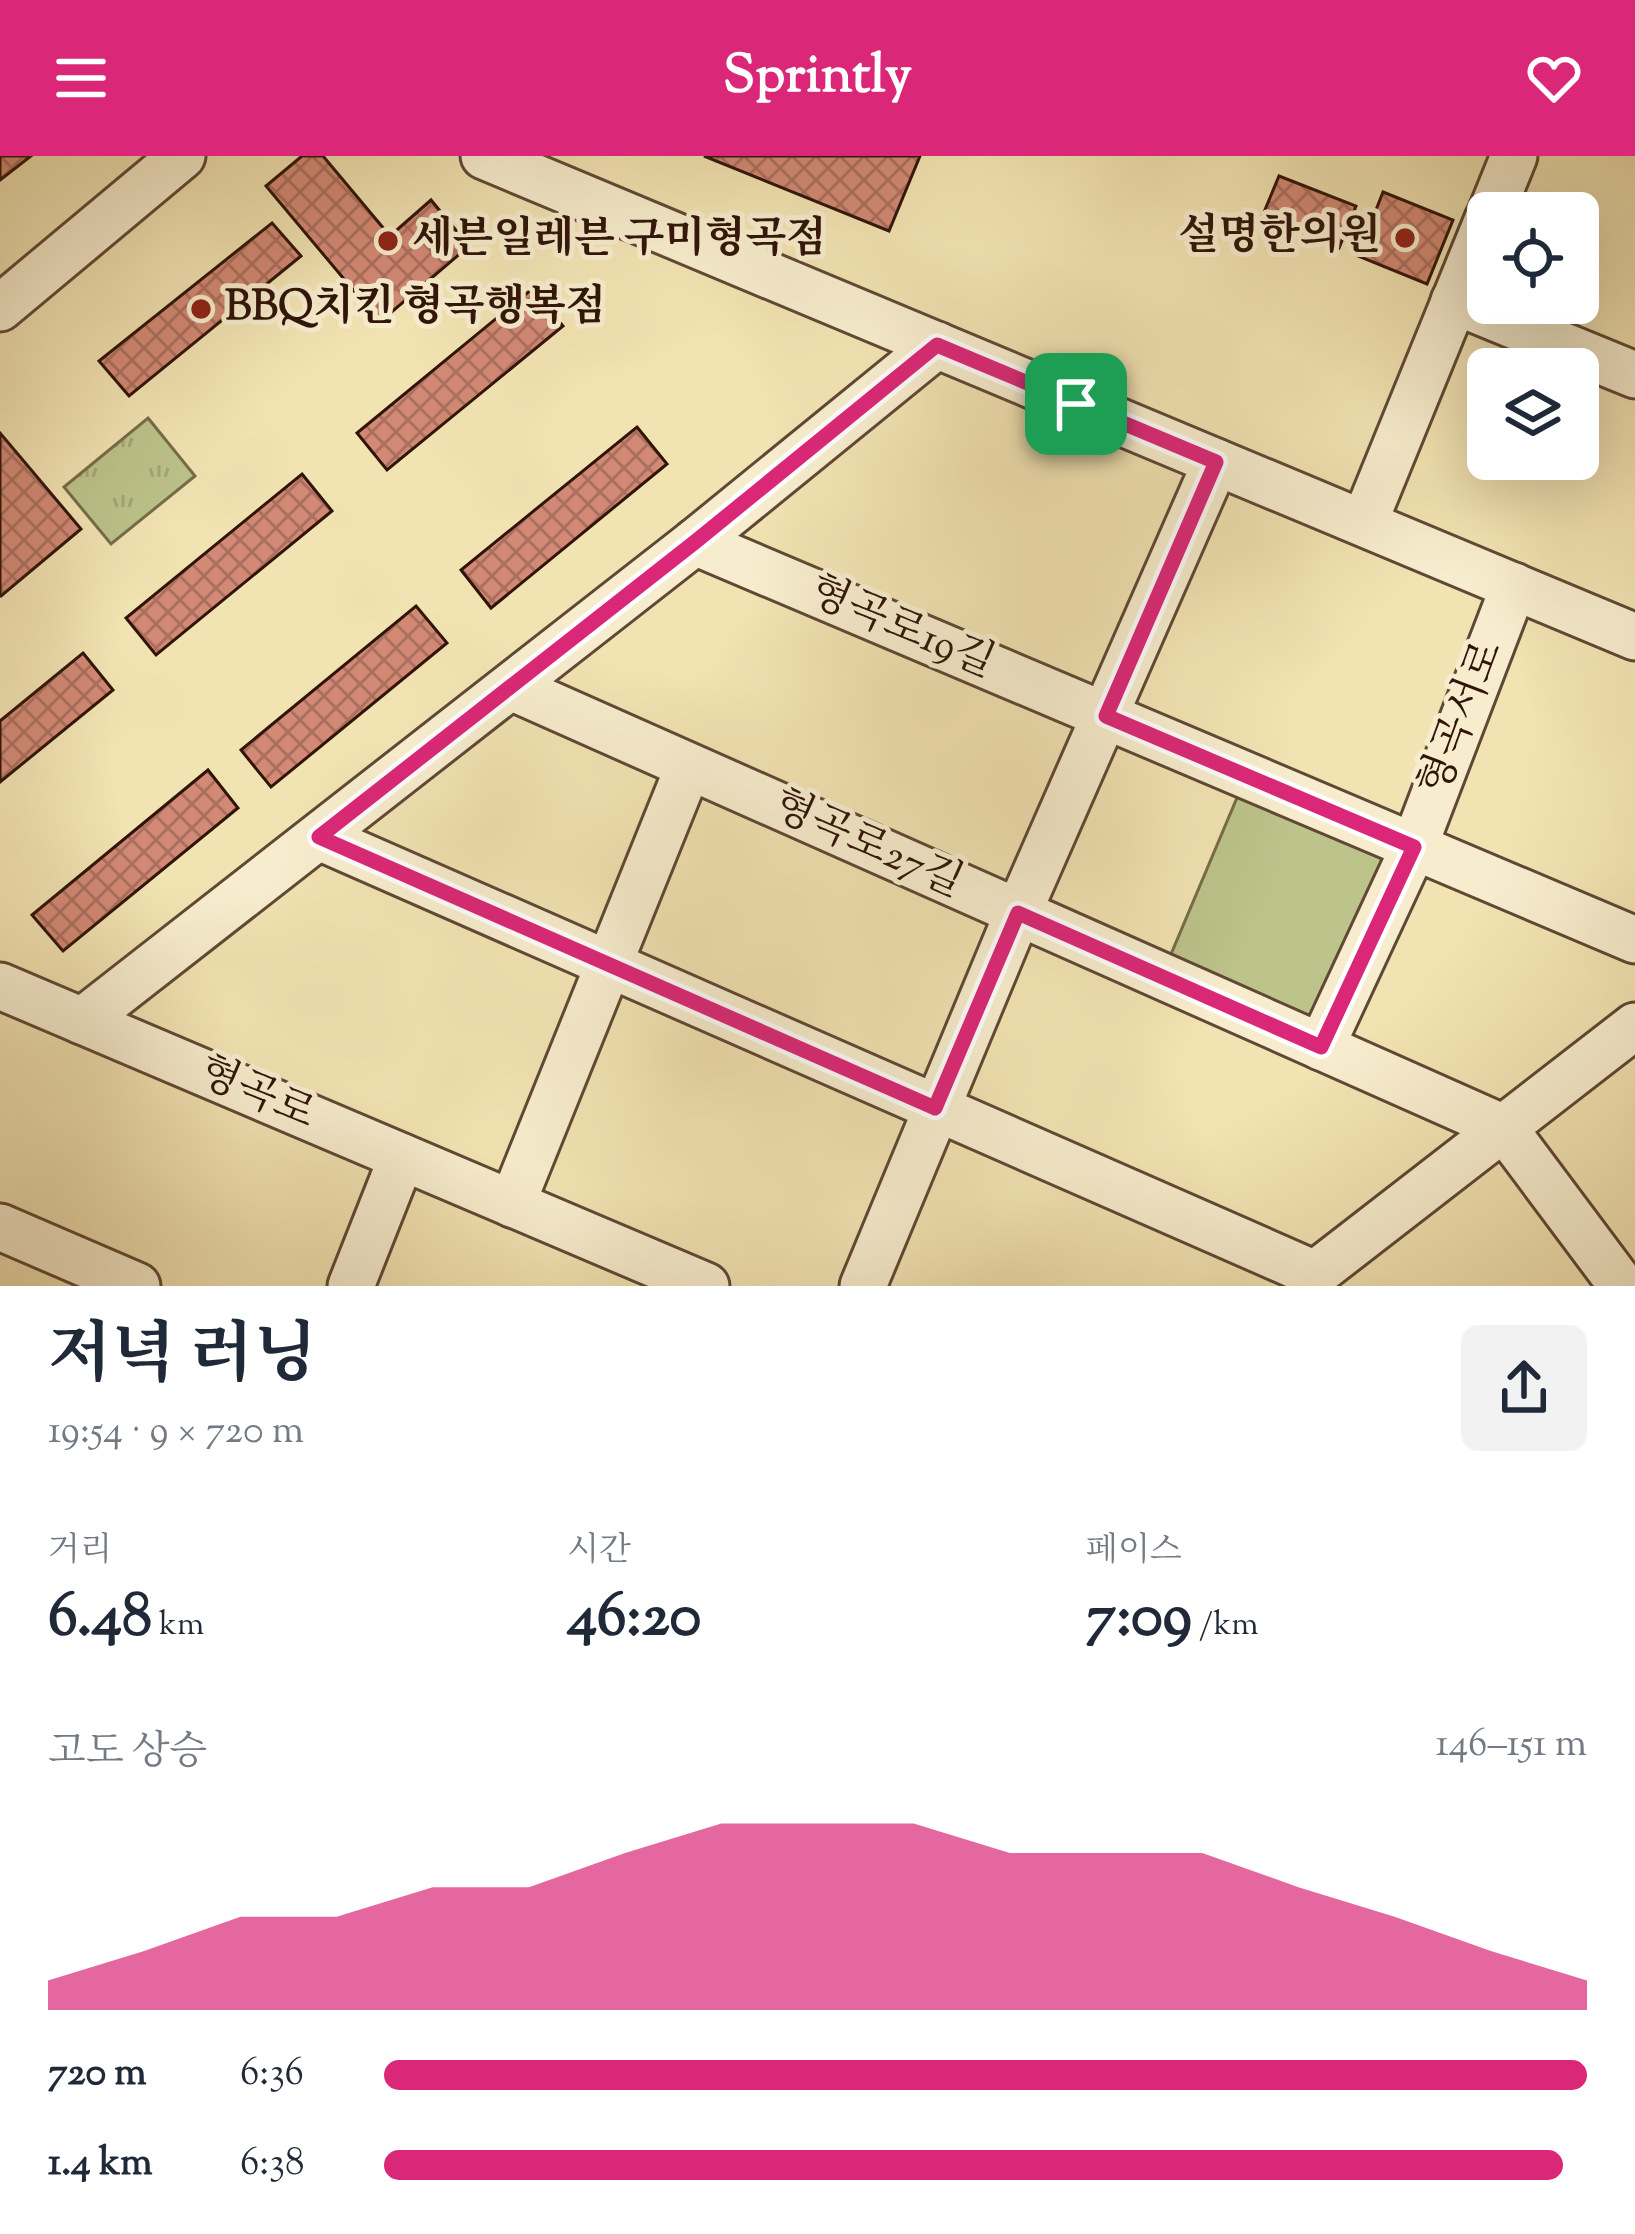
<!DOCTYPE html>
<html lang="ko">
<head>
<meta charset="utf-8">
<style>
	:root { --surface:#fff; --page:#f2f2f3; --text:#1f2937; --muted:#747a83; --accent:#db2777 }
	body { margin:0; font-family:"Sorts Mill Goudy","Noto Serif KR",serif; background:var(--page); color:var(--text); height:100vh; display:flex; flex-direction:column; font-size:45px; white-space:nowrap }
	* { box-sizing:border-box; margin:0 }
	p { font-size:39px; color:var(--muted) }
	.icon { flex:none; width:66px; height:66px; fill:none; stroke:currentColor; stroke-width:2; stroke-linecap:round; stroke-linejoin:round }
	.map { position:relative; height:1130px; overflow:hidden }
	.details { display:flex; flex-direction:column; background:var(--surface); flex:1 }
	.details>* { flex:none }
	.fabs { position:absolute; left:1467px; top:36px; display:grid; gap:24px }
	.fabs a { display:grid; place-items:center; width:132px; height:132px; border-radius:18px; background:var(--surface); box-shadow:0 12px 48px #0002; font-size:60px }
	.pin { position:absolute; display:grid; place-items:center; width:102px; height:102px; color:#fff; margin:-51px; border-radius:24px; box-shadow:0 6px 18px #0006 }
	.round { display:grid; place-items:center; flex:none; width:126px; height:126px; border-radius:18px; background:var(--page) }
	.overview { display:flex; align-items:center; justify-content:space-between; height:204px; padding:0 48px }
	h1 { font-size:66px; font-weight:700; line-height:90px }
	.metrics { display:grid; grid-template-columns:repeat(3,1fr); gap:18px; height:204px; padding:12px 48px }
	.metrics div { display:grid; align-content:center }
	.metrics b { font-size:60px; font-weight:700 }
	.metrics small { font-size:33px; font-weight:400 }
	.metrics p { font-size:33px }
	.chart { height:336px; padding:24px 48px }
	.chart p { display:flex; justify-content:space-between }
	.chart svg { width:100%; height:216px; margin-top:12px; fill:var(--accent); opacity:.7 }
	ul { padding:0 48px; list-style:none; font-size:39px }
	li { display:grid; grid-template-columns:192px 144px 1fr; align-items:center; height:90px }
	li i { height:30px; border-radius:15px; background:var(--accent) }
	header { display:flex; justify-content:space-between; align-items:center; height:156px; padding:0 48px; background:var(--accent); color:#fff; font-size:54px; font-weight:700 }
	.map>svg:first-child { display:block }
	.grass { fill:url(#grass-tufts); stroke:#766c4a; stroke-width:3 }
	.green { fill:#bcc38b; stroke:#766c4a; stroke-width:3 }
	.building { fill:url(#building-cross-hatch); stroke:#301409; stroke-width:3 }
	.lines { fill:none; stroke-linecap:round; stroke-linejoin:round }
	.minor-casing { stroke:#604834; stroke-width:51 }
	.minor { stroke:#f7edce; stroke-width:45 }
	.route-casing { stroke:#fff; stroke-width:24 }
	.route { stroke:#db2777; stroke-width:15 }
	.poi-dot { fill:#8f2418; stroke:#f7edce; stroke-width:4.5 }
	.labels { text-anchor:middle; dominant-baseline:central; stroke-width:10; stroke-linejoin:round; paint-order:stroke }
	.poi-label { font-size:42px; font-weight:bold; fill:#301409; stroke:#f7edce; text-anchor:start }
	.street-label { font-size:42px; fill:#301409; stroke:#f7edce }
</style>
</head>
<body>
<header><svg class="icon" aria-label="menu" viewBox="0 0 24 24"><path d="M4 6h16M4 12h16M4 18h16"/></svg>Sprintly<svg class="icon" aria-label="heart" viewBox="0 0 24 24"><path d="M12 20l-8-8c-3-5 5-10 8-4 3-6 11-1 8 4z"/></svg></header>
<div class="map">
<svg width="1635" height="1130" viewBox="0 0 1635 1130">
	<defs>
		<pattern id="grass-tufts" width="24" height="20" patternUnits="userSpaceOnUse" patternTransform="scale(3)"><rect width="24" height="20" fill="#bcc38b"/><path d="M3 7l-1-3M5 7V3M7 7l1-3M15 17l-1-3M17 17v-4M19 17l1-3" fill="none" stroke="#a2a777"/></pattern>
		<pattern id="building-cross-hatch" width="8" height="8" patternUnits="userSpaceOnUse" patternTransform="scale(3)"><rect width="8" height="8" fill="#d28975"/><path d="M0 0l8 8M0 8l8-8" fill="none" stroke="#ab6f5e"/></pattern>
	</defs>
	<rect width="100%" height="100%" fill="#f2e3b3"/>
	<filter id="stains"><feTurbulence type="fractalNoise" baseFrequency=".00167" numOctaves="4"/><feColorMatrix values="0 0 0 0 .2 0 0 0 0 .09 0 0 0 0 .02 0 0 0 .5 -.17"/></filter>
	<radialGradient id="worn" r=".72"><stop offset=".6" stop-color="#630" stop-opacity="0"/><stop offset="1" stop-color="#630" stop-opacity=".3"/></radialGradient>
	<!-- grass -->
	<polygon class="grass" points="148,262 195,320 111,388 64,331"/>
	<!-- green -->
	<polygon class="green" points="1239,637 1387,700 1316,865 1169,803"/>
	<!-- building -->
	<g class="building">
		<polygon points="0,0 31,0 0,24"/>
		<polygon points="302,0 323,0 390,80 431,44 469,90 380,166 266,30"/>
		<polygon points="704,0 920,0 889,75"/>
		<polygon points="1279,20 1356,50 1339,92 1262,61"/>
		<polygon points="1383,36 1453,64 1427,128 1358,100"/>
		<polygon points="272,67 301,100 129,240 99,205"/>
		<polygon points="532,133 563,170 387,314 357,277"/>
		<polygon points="637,271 667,308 491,452 461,414"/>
		<polygon points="0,277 81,373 1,440 0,439"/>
		<polygon points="302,318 332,355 156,499 126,462"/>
		<polygon points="416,450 447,487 271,631 241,594"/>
		<polygon points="83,497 113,534 0,626 0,565"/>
		<polygon points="208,614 238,652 63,795 32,759"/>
	</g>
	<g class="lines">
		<defs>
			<g id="minor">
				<polyline points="484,0 1635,481"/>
				<polyline points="1491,57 1514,0"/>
				<polyline points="1454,145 1635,219"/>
				<polyline points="0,152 182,0"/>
				<polyline points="1364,367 1488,63"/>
				<polyline points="695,386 1635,784"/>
				<polyline points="511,531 1504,972 1622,1130"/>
				<polyline points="319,681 1315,1118"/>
				<polyline points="0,830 706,1130"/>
				<polyline points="82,865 695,386 937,189"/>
				<polyline points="1321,891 1414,691 1514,430"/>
				<polyline points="512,1048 688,612"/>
				<polyline points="0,1071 137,1130"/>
				<polyline points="351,1130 402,1001"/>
				<polyline points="863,1130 1018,757 1216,306"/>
				<polyline points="1310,1130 1315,1118 1635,870"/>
			</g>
		</defs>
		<!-- minor casing -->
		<use href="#minor" class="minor-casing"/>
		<!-- minor -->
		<use href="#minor" class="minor"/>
	</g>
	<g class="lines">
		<defs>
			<polygon id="route" points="937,189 1216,306 1106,560 1414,691 1321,891 1018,757 935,952 319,681 695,386"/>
		</defs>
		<!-- route casing -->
		<use href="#route" class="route-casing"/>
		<!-- route -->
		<use href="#route" class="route"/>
	</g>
	<!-- markers -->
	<g class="poi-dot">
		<circle cx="1405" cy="82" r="12"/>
		<circle cx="388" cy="85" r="12"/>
		<circle cx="201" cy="153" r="12"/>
	</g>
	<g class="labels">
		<!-- poi labels -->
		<g class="poi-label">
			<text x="1381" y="82" text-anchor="end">설명한의원</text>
			<text x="412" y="85">세븐일레븐 구미형곡점</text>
			<text x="225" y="153">BBQ치킨 형곡행복점</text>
		</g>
		<!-- street labels -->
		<g class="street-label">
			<text transform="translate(901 473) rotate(23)">형곡로19길</text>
			<text transform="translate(1463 563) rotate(-69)">형곡서로</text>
			<text transform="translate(867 690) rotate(24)">형곡로27길</text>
			<text transform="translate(256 939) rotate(23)">형곡로</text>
		</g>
	</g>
	<rect width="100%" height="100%" filter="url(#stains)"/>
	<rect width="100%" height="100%" fill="url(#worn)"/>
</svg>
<div class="fabs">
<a><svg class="icon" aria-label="locate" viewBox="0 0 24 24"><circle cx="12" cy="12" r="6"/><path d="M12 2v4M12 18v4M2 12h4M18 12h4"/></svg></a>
<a><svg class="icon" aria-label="layers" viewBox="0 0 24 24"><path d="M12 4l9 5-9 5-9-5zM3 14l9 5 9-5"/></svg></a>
</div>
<div class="pin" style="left:1076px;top:248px;background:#1e9e55"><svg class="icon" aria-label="arrive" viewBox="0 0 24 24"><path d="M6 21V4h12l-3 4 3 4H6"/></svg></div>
</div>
<section class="details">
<div class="overview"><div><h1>저녁 러닝</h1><p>19:54 · 9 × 720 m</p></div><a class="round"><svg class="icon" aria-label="share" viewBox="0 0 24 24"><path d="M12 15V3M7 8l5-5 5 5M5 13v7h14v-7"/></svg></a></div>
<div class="metrics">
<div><p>거리</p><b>6.48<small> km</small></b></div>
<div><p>시간</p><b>46:20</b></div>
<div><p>페이스</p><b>7:09<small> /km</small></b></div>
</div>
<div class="chart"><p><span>고도 상승</span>146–151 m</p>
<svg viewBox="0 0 160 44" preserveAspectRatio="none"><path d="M0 44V38L10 32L20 25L30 25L40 19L50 19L60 12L70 6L80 6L90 6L100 12L110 12L120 12L130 19L140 25L150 32L160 38V44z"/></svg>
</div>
<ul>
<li><b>720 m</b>6:36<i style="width:100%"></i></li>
<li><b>1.4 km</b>6:38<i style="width:98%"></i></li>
</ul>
</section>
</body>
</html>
